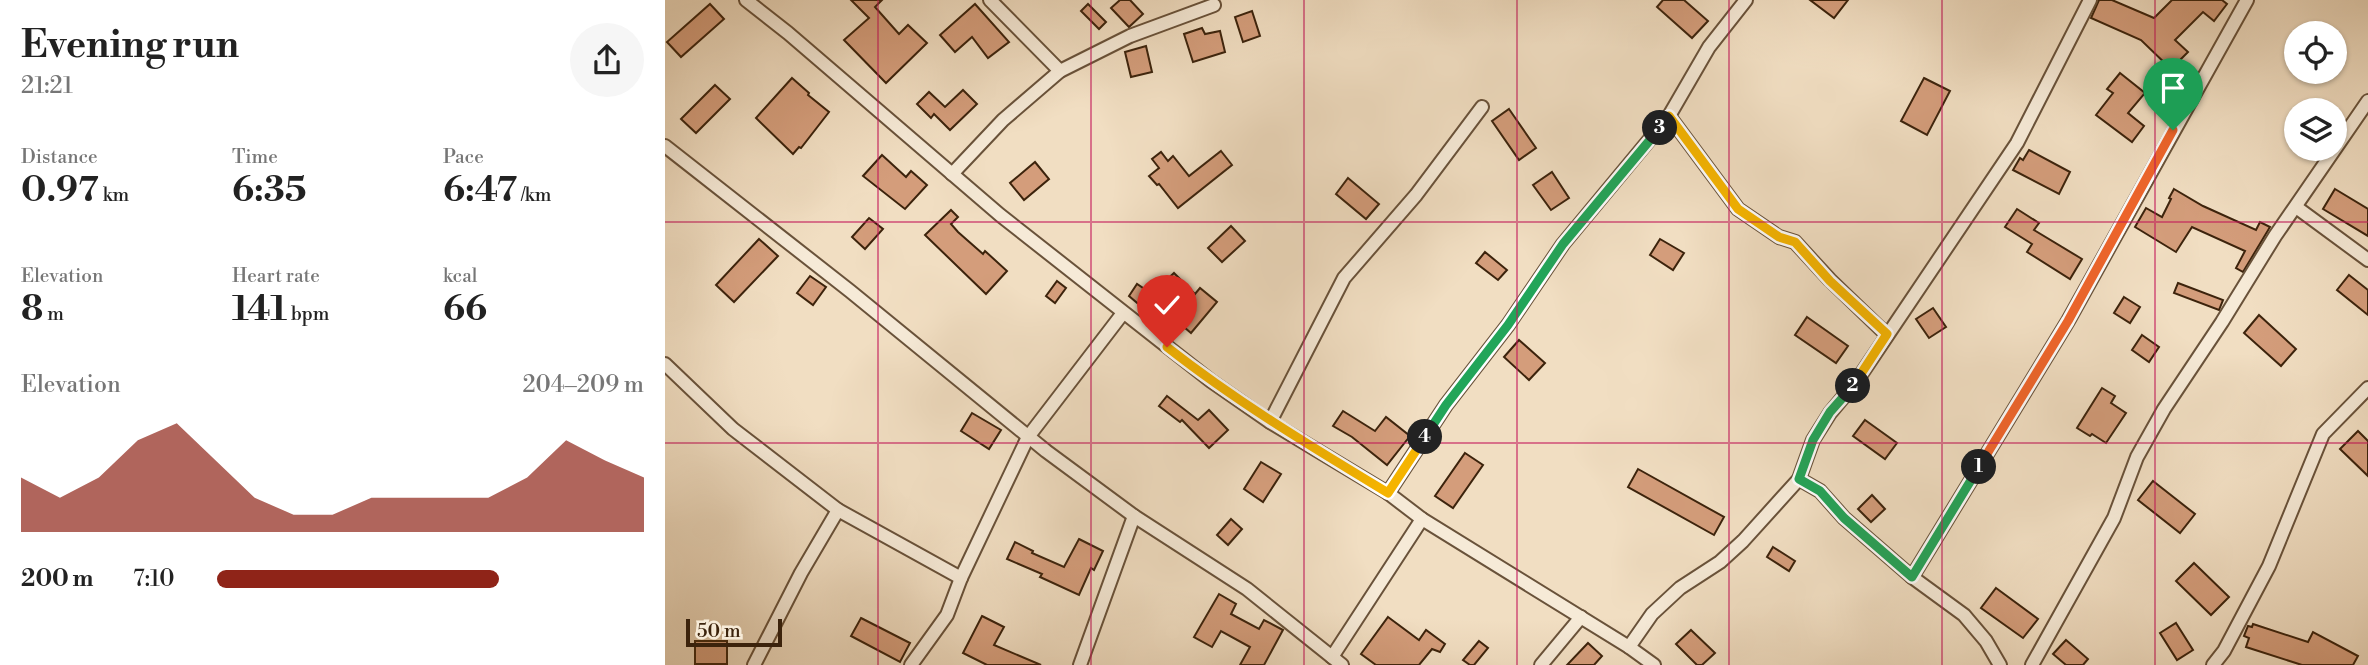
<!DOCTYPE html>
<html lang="en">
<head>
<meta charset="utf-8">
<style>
	:root { --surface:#fff; --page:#f6f6f6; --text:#222; --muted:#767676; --accent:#8f2418 }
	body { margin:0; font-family:"Libre Bodoni",serif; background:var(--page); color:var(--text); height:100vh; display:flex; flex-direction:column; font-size:26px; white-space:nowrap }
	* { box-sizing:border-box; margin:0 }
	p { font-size:23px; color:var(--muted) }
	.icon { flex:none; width:38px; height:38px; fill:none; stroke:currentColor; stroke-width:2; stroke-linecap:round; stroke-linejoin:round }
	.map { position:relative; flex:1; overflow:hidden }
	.side { display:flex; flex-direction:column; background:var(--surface); width:665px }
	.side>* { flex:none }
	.fabs { position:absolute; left:1619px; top:21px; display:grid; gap:14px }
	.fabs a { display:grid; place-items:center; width:63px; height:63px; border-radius:50%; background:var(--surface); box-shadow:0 2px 5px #0004; font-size:35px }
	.scale { position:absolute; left:21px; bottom:18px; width:96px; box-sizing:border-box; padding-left:7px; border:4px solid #3c230c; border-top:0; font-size:19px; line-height:24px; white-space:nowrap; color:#3c230c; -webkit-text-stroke:5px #f6ead7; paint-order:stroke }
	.pin { position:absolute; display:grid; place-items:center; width:60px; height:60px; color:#fff; margin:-72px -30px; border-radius:50% 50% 50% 0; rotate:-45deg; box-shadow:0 0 7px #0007 }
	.pin .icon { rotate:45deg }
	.km { position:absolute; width:35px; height:35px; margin:-18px; border-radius:50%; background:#222; color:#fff; font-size:19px; line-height:35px; text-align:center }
	.round { display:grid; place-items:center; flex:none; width:74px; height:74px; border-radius:37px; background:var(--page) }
	.head { display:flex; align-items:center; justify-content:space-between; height:119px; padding:0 21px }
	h1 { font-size:38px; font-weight:800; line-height:52px }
	.stats { display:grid; grid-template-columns:repeat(3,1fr); gap:10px; height:119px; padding:7px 21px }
	.stats div { display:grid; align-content:center }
	.stats b { font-size:35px; font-weight:800 }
	.stats small { font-size:19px; font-weight:400 }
	.stats p { font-size:19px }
	.chart { height:196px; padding:14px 21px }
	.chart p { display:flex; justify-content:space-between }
	.chart svg { width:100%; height:126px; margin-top:7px; fill:var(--accent); opacity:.7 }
	ul { padding:0 21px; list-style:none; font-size:23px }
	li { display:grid; grid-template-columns:112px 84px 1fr; align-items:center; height:52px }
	li i { height:18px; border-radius:9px; background:var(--accent) }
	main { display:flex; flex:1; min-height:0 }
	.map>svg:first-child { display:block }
	.building { fill:#d49d7b; stroke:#3c230c; stroke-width:2 }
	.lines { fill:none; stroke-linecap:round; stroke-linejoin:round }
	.minor-casing { stroke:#69523a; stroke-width:16 }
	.minor { stroke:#f6ead7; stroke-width:12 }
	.split-1-casing { stroke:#fff; stroke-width:14 }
	.split-2-casing { stroke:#fff; stroke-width:14 }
	.split-3-casing { stroke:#fff; stroke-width:14 }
	.split-4-casing { stroke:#fff; stroke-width:14 }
	.split-5-casing { stroke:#fff; stroke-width:14 }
	.split-1 { stroke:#f0652b; stroke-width:9 }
	.split-2 { stroke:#22a559; stroke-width:9 }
	.split-3 { stroke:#f5b400; stroke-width:9 }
	.split-4 { stroke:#22a559; stroke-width:9 }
	.split-5 { stroke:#f5b400; stroke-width:9 }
	.grid { fill:none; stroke:#c2185b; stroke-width:2; stroke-opacity:0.55 }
</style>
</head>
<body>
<main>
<section class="side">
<div class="head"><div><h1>Evening run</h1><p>21:21</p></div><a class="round"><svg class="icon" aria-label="share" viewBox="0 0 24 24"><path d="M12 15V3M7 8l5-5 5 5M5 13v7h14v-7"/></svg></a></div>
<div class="stats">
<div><p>Distance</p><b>0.97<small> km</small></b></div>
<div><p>Time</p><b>6:35</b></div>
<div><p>Pace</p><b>6:47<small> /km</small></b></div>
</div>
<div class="stats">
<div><p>Elevation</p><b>8<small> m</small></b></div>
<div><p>Heart rate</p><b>141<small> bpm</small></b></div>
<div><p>kcal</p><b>66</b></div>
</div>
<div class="chart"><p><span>Elevation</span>204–209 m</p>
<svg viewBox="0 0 160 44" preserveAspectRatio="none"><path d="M0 44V25L10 32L20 25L30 12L40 6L50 19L60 32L70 38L80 38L90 32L100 32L110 32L120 32L130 25L140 12L150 19L160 25V44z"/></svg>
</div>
<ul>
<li><b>200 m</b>7:10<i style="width:66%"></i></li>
</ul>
</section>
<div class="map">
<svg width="1703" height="665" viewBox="0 0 1703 665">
	<rect width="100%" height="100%" fill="#f1dec2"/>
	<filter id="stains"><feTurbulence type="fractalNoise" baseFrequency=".00286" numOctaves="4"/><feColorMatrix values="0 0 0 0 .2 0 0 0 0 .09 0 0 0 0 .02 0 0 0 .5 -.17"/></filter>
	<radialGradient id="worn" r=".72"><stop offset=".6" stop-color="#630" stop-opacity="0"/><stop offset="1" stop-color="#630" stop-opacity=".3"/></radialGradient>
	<!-- building -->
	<g class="building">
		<polygon points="186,0 217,0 210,7 234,34 243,25 262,43 221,83 179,40 204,18"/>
		<polygon points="455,0 465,0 478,14 464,27 446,8"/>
		<polygon points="998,0 1019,0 1043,21 1027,38 992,7"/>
		<polygon points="1145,0 1183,0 1169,18"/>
		<polygon points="1434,0 1447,0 1489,18 1507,0 1557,0 1562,4 1549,21 1538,12 1510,40 1523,52 1506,69 1476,40 1426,18"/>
		<polygon points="45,4 59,19 16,57 2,42"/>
		<polygon points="310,4 344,42 323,58 307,37 290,52 275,35"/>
		<polygon points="423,4 441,22 434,29 416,11"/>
		<polygon points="587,11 595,36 578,42 570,17"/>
		<polygon points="537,28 540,34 555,31 560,52 528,62 519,34"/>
		<polygon points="481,46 487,72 466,77 460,52"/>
		<polygon points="1455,73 1480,93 1463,113 1479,126 1467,142 1431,115 1448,93 1442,89"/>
		<polygon points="127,78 144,93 143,95 164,112 136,148 134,147 128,154 91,118"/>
		<polygon points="1259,78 1285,91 1262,135 1236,121"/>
		<polygon points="50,85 65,99 31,133 16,119"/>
		<polygon points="298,90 312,104 285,130 269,114 266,118 252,104 264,92 280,107"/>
		<polygon points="844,109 871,148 854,160 827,121"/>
		<polygon points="1364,150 1405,172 1394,194 1348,170 1355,158 1358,160"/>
		<polygon points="556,151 567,165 513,208 494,184 492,185 484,176 494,168 487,159 496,152 503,161 508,156 524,176"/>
		<polygon points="217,155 241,177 246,171 262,185 240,209 198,176"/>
		<polygon points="370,162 384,179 359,200 345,183"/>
		<polygon points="887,172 904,198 886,210 868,185"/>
		<polygon points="683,178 714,204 701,219 671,194"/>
		<polygon points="1509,189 1538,206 1591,230 1595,222 1605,227 1578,272 1571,268 1580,251 1527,227 1511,252 1470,227 1481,208 1497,217 1506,199 1504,198"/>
		<polygon points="1670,189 1703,209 1703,236 1658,209"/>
		<polygon points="1352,209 1374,223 1369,230 1417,259 1405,279 1362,252 1367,244 1340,227"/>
		<polygon points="286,210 293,217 286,224 293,232 318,254 320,251 342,271 321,294 260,235"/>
		<polygon points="204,218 218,229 200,249 187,237"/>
		<polygon points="566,226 580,241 557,262 543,248"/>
		<polygon points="94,239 113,256 69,302 51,285"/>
		<polygon points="995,239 1019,253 1008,270 985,255"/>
		<polygon points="820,252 842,270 833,280 811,263"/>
		<polygon points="509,273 530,294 535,288 552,302 526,333 505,315 497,324 464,296 472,284 487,294"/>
		<polygon points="1684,275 1703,290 1703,315 1672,290"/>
		<polygon points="145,276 161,287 148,305 132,293"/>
		<polygon points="392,281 401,288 390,303 381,296"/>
		<polygon points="1513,283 1558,300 1554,310 1509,293"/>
		<polygon points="1459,297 1475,307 1465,323 1449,313"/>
		<polygon points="1268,308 1281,327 1264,338 1251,319"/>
		<polygon points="1594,315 1631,349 1616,366 1579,333"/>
		<polygon points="1142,317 1183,346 1171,363 1130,335"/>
		<polygon points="1477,335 1494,347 1484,362 1467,350"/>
		<polygon points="854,340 880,363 864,380 839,357"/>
		<polygon points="1437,388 1450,396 1446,403 1461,413 1441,443 1427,434 1425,436 1412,428"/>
		<polygon points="502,396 533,420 544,410 563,430 544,448 517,420 515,422 494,406"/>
		<polygon points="678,411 710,431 721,417 745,436 722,465 687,437 668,426"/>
		<polygon points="307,413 336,430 324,449 296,431"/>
		<polygon points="1200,420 1232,443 1220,459 1188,436"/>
		<polygon points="1693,431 1703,441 1703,476 1675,449"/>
		<polygon points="800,453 818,465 788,508 770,496"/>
		<polygon points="596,462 616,474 598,502 579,489"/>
		<polygon points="973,469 1059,517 1049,535 963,487"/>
		<polygon points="1488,481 1530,514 1515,533 1473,500"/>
		<polygon points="1207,495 1220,509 1206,522 1193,509"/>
		<polygon points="566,519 577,529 563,545 552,535"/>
		<polygon points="414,539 438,551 429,570 426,568 414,595 375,577 377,574 342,559 350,542 368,551 367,553 399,567"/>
		<polygon points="1108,547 1130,561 1124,571 1102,557"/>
		<polygon points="1529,563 1564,597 1546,615 1511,581"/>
		<polygon points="1331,588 1373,619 1358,638 1316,608"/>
		<polygon points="554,594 571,604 566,614 594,629 599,620 618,630 599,665 575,665 585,647 556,631 547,647 529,637"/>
		<polygon points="317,616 339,627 329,645 376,665 322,665 298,653"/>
		<polygon points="723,617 754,640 761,630 780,644 775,652 767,649 754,665 711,665 696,654"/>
		<polygon points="196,618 245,643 235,662 186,636"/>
		<polygon points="1511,623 1528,650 1512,660 1495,633"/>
		<polygon points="1588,624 1643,642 1648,632 1693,656 1688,665 1637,665 1581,647 1584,638 1579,636 1583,626 1587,627"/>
		<polygon points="1026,630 1050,653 1037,665 1032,665 1011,644"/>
		<polygon points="1401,640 1423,659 1418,665 1401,665 1388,654"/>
		<rect x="30" y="641" width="32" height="23"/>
		<polygon points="814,641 823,648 809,665 805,665 798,660"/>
		<polygon points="923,643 937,656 929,665 902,665"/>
	</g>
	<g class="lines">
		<defs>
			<g id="minor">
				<polyline points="81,0 123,33 335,215 546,381 605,422 723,493 757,519 964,647 989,665"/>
				<polyline points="325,0 395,71"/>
				<polyline points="1004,116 1073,209 1114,237 1130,242 1165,280 1221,334"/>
				<polyline points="0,146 185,291 381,451 469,516 582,589 677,665"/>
				<polyline points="287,174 338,120 395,71 465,36 549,5"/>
				<polyline points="1631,207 1703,260"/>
				<polyline points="0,364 68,429 173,510 296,578 363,437 458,313"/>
				<polyline points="605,422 679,278 751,195 817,107"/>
				<polyline points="1134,479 1155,491 1179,518 1247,577 1299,615 1321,641 1335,665"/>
				<polyline points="723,493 781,405 843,325 898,244 1004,116 1044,47 1081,0"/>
				<polyline points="1247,577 1403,321 1582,0"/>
				<polyline points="964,647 987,614 1015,588 1055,562 1078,541 1134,479 1148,440 1165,413 1191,382 1352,143 1425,0"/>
				<polyline points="667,657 757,519"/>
				<polyline points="89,665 136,573 173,510"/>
				<polyline points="246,665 282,615 296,578"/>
				<polyline points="415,665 469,516"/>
				<polyline points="876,665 916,617"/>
				<polyline points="1367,665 1449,518 1472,457 1499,409 1557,322 1610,236 1703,101"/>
				<polyline points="1548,665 1559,651 1604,566 1658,434 1703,388"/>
			</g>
		</defs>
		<!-- minor casing -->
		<use href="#minor" class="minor-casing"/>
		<!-- minor -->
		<use href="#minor" class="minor"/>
	</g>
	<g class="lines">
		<defs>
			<polyline id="split-1" points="1314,467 1403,321 1508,130"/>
			<polyline id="split-2" points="1188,386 1165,412 1148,440 1134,479 1155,491 1179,518 1247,577 1314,467"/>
			<polyline id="split-3" points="995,128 1004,116 1073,209 1114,237 1130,242 1165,281 1222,334 1188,386"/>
			<polyline id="split-4" points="760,437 781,405 843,325 898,244 995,128"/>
			<path id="split-5" d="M502,347C572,402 647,447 723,493L760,437"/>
		</defs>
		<!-- split-1 casing -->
		<use href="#split-1" class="split-1-casing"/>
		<!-- split-2 casing -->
		<use href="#split-2" class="split-2-casing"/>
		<!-- split-3 casing -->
		<use href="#split-3" class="split-3-casing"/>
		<!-- split-4 casing -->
		<use href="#split-4" class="split-4-casing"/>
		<!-- split-5 casing -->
		<use href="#split-5" class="split-5-casing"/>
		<!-- split-1 -->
		<use href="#split-1" class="split-1"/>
		<!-- split-2 -->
		<use href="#split-2" class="split-2"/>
		<!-- split-3 -->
		<use href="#split-3" class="split-3"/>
		<!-- split-4 -->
		<use href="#split-4" class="split-4"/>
		<!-- split-5 -->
		<use href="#split-5" class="split-5"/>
	</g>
	<!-- grid -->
	<path class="grid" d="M213,0V665M426,0V665M639,0V665M852,0V665M1064,0V665M1277,0V665M1490,0V665M0,222H1703M0,443H1703"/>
	<rect width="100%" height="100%" filter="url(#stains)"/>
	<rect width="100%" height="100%" fill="url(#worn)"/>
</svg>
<div class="fabs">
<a><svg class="icon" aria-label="locate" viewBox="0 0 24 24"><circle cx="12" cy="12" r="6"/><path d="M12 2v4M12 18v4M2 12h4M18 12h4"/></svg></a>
<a><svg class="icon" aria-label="layers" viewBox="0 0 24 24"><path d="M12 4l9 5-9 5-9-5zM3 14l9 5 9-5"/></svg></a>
</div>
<div class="scale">50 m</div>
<div class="pin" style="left:1508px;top:130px;background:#1e9e55"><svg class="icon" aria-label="arrive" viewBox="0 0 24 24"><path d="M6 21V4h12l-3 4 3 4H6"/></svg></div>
<div class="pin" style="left:502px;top:347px;background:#d93025"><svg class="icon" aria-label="check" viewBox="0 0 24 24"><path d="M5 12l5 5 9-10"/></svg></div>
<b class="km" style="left:1314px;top:467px">1</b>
<b class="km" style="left:1188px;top:386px">2</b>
<b class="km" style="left:995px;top:128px">3</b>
<b class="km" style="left:760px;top:437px">4</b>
</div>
</main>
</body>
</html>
